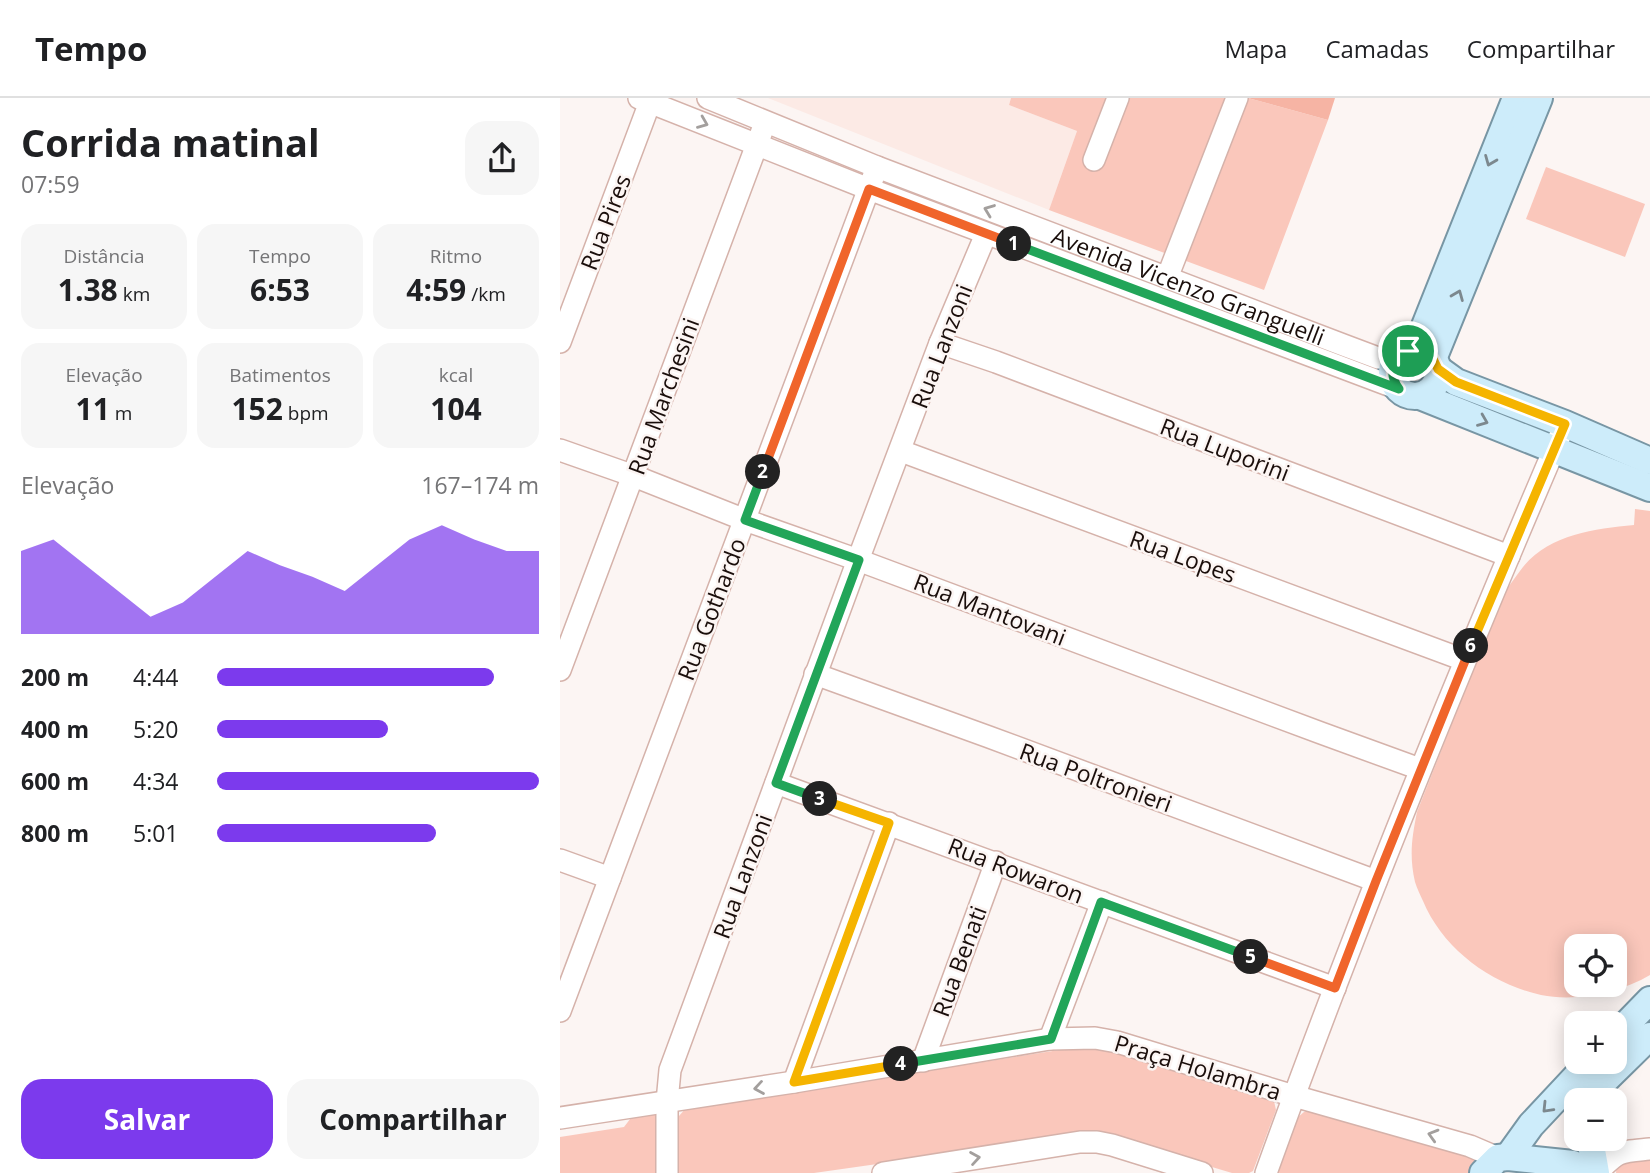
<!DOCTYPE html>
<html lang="pt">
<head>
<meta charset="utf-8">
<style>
	:root { --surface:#fff; --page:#f6f6f6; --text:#202124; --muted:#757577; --line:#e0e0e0; --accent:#7c3aed }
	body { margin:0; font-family:"Open Sans",sans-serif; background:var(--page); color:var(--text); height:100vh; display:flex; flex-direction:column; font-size:26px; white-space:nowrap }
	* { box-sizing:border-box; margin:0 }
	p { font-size:23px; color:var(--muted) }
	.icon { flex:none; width:38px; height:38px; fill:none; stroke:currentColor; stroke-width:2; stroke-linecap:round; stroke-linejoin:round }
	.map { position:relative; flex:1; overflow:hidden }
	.panel { display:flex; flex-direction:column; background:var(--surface); width:560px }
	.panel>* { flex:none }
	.controls { position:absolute; left:1004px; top:836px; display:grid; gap:14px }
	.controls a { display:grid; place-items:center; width:63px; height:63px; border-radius:14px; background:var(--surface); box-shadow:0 4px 18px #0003; font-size:35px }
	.pin { position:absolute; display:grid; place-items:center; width:60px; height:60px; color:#fff; margin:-30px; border:4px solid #fff; border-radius:50%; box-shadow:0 2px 7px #0007 }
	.km { position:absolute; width:35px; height:35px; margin:-18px; border-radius:50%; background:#222; color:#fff; font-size:19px; line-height:35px; text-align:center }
	.round { display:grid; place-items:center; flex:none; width:74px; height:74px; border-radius:21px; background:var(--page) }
	.summary { display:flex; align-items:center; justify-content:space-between; height:119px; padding:0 21px }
	h1 { font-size:38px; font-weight:700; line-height:52px }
	.figures { display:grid; grid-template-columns:repeat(3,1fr); gap:10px; height:119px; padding:7px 21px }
	.figures div { display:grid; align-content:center; border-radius:18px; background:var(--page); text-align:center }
	.figures b { font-size:30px; font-weight:700 }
	.figures small { font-size:19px; font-weight:400 }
	.figures p { font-size:19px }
	.chart { height:196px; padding:14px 21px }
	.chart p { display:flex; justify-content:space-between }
	.chart svg { width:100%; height:126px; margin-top:7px; fill:var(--accent); opacity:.7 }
	.action { display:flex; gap:14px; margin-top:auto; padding:14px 21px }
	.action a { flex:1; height:80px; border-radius:21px; background:var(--accent); color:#fff; font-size:28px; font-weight:700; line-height:80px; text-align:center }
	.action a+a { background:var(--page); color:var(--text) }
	ul { padding:0 21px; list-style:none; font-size:23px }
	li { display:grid; grid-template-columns:112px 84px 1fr; align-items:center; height:52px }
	li i { height:18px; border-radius:9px; background:var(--accent) }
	header { display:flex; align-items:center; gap:42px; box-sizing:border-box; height:98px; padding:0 35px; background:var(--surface); border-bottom:2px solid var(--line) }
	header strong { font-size:33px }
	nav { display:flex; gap:38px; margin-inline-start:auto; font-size:24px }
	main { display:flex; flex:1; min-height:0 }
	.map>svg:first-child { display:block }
	.built { fill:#fceae5 }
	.green { fill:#fac7bb; fill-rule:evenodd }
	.forest { fill:#f6b4a4 }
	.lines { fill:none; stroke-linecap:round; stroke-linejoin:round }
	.minor-casing { stroke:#d5b2aa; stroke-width:24 }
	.major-casing { stroke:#7896a4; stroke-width:30 }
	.minor { stroke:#fff; stroke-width:21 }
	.major { stroke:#cdecfa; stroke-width:26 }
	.oneway { stroke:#a39f9d }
	.oneway2 { stroke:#7c888e }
	.split-1-casing { stroke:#fff; stroke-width:14 }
	.split-2-casing { stroke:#fff; stroke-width:14 }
	.split-3-casing { stroke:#fff; stroke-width:14 }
	.split-4-casing { stroke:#fff; stroke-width:14 }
	.split-5-casing { stroke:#fff; stroke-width:14 }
	.split-6-casing { stroke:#fff; stroke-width:14 }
	.split-7-casing { stroke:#fff; stroke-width:14 }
	.split-1 { stroke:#22a559; stroke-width:9 }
	.split-2 { stroke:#f0652b; stroke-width:9 }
	.split-3 { stroke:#22a559; stroke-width:9 }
	.split-4 { stroke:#f5b400; stroke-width:9 }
	.split-5 { stroke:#22a559; stroke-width:9 }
	.split-6 { stroke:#f0652b; stroke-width:9 }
	.split-7 { stroke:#f5b400; stroke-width:9 }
	.labels { text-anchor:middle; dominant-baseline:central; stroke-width:5; stroke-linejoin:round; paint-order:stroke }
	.street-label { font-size:23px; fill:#1a0e0b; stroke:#fcf5f3 }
</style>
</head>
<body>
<header>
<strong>Tempo</strong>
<nav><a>Mapa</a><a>Camadas</a><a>Compartilhar</a></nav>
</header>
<main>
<section class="panel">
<div class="summary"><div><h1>Corrida matinal</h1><p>07:59</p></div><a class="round"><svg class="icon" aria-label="share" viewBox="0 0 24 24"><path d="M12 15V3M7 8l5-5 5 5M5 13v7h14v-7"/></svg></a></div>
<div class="figures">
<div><p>Distância</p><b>1.38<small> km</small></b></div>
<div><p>Tempo</p><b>6:53</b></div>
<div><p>Ritmo</p><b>4:59<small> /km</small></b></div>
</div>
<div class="figures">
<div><p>Elevação</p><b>11<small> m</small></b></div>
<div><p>Batimentos</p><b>152<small> bpm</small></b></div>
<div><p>kcal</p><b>104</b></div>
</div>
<div class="chart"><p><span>Elevação</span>167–174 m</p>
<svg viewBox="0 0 160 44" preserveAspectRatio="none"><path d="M0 44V15L10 11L20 20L30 29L40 38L50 33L60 24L70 15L80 20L90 24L100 29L110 20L120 11L130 6L140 11L150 15L160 15V44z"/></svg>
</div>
<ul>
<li><b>200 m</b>4:44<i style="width:86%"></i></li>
<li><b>400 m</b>5:20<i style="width:53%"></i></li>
<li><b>600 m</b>4:34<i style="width:100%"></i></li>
<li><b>800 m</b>5:01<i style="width:68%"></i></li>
</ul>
<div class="action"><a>Salvar</a><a>Compartilhar</a></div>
</section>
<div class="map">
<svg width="1090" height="1075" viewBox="0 0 1090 1075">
	<rect width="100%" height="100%" fill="#fcf5f3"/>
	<!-- built -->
	<polygon class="built" points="208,0 451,0 449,7 517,33 489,112"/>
	<!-- green -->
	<g class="green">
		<polygon points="451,0 688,0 768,22 704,192 489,112 517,33 449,7"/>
		<polygon points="986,69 1085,106 1065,159 966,121"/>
		<path d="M1075,411L1090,413V877C1060,895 1016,904 981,897C931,886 883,851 863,803C860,797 857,790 855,784C849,758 852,739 857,714L943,496C950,487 956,478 963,469C990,436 1034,431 1074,427ZM1017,849H1055V887H1017Z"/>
		<polygon points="539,949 710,998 714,1003 716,1012 693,1073 689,1075 672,1075 555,1040 528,1036 254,1075 118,1075 119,1018 126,1010 499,952"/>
		<polygon points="754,1010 917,1061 918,1075 717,1075 717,1071 737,1020 744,1014"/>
		<polygon points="88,1014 95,1017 98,1024 98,1075 0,1075 0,1039 64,1029 74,1016"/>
		<polygon points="1090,1061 1090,1075 1056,1075 1057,1065"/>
	</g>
	<!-- forest -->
	<polygon class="forest" points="688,0 775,0 768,22"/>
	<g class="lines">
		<defs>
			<g id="minor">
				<polyline points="79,0 309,91 839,291"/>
				<path id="s1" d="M148,0L317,69L786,248L818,260H838"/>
				<polyline points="534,62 558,0"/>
				<polyline points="607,180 677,0"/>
				<polyline points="0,244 90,4"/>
				<polyline points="380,245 436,264 949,458"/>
				<polyline points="0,352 74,378 185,422 298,462 761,635 860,671"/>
				<polyline points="341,353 904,562"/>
				<polyline points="0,572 202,33"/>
				<polyline points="255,576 429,639 816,783"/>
				<polyline points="216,685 775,890"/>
				<polyline points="0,762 50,780"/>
				<polyline points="0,913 317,69"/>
				<polyline points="490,941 542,804"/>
				<polyline points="363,963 436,764"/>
				<polyline points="234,984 329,725"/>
				<polyline points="0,1020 234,984 490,941 535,940 557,944 734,998 910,1048 938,1060"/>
				<polyline points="107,1075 107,1004 110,972 298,462 380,245 426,136"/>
				<polyline points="323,1075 520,1044 537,1044 552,1047 642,1075"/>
				<path d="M706,1075C797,822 899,573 1005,326"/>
				<path d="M1037,1075C1059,1052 1059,1054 1090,1051"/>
			</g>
			<g id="major">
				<circle cx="855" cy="275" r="23"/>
				<polyline points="848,253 861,238 956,0"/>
				<polyline points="873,261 979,0"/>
				<polyline points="878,271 896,284 1005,326 1090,363"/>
				<polyline points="860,298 1090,390"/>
				<polyline points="1055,938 1090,902"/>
				<polyline points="1029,1003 1036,991 1090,938"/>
				<polyline points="1030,1041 1036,1075"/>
				<polyline points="948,1059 971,1027 1030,964"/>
				<polyline points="923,1075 938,1060 948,1059 1013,1066 1032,1075"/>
			</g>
		</defs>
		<!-- minor casing -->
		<use href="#minor" class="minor-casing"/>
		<!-- major casing -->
		<use href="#major" class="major-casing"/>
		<!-- minor -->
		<use href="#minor" class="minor"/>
		<!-- major -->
		<use href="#major" class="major"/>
	</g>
	<!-- one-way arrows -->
	<defs><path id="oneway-chevron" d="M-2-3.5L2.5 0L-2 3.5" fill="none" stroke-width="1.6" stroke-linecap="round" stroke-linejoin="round" transform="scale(1.75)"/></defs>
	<g class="oneway">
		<use href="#oneway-chevron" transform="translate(143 25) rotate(22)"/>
		<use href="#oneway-chevron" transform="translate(429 112) rotate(-159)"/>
		<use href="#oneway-chevron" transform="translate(199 990) rotate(171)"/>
		<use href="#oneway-chevron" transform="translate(873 1037) rotate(-164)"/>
		<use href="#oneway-chevron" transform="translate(415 1060) rotate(-9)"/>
	</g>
	<g class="oneway2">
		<use href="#oneway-chevron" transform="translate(930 63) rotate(112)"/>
		<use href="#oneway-chevron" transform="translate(898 197) rotate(-68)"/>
		<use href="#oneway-chevron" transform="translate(923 323) rotate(22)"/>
		<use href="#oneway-chevron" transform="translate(987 1010) rotate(134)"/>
	</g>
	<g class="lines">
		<defs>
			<path id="split-1" d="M454,146L839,291C828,276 832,262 848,253"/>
			<polyline id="split-2" points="203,374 309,91 454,146"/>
			<polyline id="split-3" points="203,374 185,422 299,462 216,685 260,701"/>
			<polyline id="split-4" points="260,701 329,725 234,984 341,966"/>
			<polyline id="split-5" points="341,966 491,941 541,804 691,859"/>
			<polyline id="split-6" points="691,859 775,890 816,783 911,548"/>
			<polyline id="split-7" points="848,253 855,252 868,256 873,261 878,271 896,284 1005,326 911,548"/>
		</defs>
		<!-- split-1 casing -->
		<use href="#split-1" class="split-1-casing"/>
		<!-- split-2 casing -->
		<use href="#split-2" class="split-2-casing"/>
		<!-- split-3 casing -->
		<use href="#split-3" class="split-3-casing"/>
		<!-- split-4 casing -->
		<use href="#split-4" class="split-4-casing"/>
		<!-- split-5 casing -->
		<use href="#split-5" class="split-5-casing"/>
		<!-- split-6 casing -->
		<use href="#split-6" class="split-6-casing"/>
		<!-- split-7 casing -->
		<use href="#split-7" class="split-7-casing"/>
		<!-- split-1 -->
		<use href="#split-1" class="split-1"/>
		<!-- split-2 -->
		<use href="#split-2" class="split-2"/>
		<!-- split-3 -->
		<use href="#split-3" class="split-3"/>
		<!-- split-4 -->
		<use href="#split-4" class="split-4"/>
		<!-- split-5 -->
		<use href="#split-5" class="split-5"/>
		<!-- split-6 -->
		<use href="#split-6" class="split-6"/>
		<!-- split-7 -->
		<use href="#split-7" class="split-7"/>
	</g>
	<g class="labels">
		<!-- street labels -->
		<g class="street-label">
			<text transform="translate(45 124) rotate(-69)">Rua Pires</text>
			<text stroke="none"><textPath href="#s1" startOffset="516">Avenida Vicenzo Granguelli</textPath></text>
			<text transform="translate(381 248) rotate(-69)">Rua Lanzoni</text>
			<text transform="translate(103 298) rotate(-70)">Rua Marchesini</text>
			<text transform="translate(665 351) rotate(21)">Rua Luporini</text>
			<text transform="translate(623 458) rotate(20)">Rua Lopes</text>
			<text transform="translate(151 511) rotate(-69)">Rua Gothardo</text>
			<text transform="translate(430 511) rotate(21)">Rua Mantovani</text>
			<text transform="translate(536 679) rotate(20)">Rua Poltronieri</text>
			<text transform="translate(456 772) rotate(21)">Rua Rowaron</text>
			<text transform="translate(182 778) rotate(-70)">Rua Lanzoni</text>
			<text transform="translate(399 863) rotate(-70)">Rua Benati</text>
			<text transform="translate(638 969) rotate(17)">Praça Holambra</text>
		</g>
	</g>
</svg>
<div class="controls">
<a><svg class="icon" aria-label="locate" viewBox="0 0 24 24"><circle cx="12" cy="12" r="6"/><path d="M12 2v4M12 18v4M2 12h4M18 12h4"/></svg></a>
<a>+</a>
<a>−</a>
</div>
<div class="pin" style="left:848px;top:253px;background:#1e9e55"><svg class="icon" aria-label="arrive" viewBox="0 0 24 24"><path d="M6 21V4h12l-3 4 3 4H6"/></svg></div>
<b class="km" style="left:454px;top:146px">1</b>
<b class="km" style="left:203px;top:374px">2</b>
<b class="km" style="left:260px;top:701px">3</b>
<b class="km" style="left:341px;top:966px">4</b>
<b class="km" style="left:691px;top:859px">5</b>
<b class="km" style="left:911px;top:548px">6</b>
</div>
</main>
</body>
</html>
